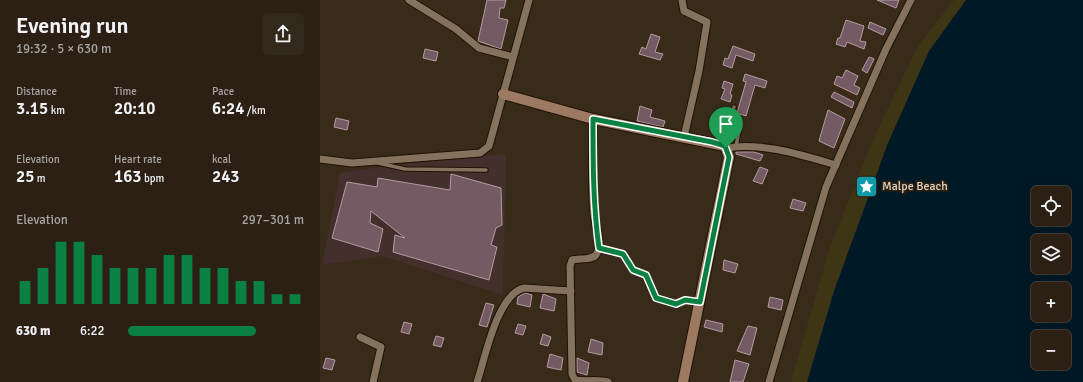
<!DOCTYPE html>
<html lang="en">
<head>
<meta charset="utf-8">
<style>
	:root { --surface:#2b2013; --page:#33281c; --text:#f1f3f6; --muted:#a6a3a0; --line:#473e33; --accent:#0b8043 }
	body { margin:0; font-family:Signika,sans-serif; background:var(--page); color:var(--text); height:100vh; display:flex; flex-direction:column; font-size:15px; white-space:nowrap }
	* { box-sizing:border-box; margin:0 }
	p { font-size:13px; color:var(--muted) }
	.icon { flex:none; width:22px; height:22px; fill:none; stroke:currentColor; stroke-width:2; stroke-linecap:round; stroke-linejoin:round }
	.map { position:relative; flex:1; overflow:hidden }
	.drawer { display:flex; flex-direction:column; background:var(--surface); width:320px }
	.drawer>* { flex:none }
	.tools { position:absolute; left:711px; top:186px; display:grid; gap:8px }
	.tools a { display:grid; place-items:center; width:40px; height:40px; border-radius:6px; background:var(--surface); box-shadow:0 4px 16px #0002,0 0 0 1px var(--line); font-size:20px }
	.pin { position:absolute; display:grid; place-items:center; width:34px; height:34px; color:#fff; margin:-41px -17px; border-radius:50% 50% 50% 0; rotate:-45deg; box-shadow:0 0 4px #0007 }
	.pin .icon { rotate:45deg }
	.round { display:grid; place-items:center; flex:none; width:42px; height:42px; border-radius:6px; background:var(--page) }
	.summary { display:flex; align-items:center; justify-content:space-between; height:68px; padding:0 16px }
	h1 { font-size:22px; font-weight:600; line-height:30px }
	.metrics { display:grid; grid-template-columns:repeat(3,1fr); gap:6px; height:68px; padding:4px 16px }
	.metrics div { display:grid; align-content:center }
	.metrics b { font-size:17px; font-weight:600 }
	.metrics small { font-size:11px; font-weight:400 }
	.metrics p { font-size:11px }
	.chart { height:112px; padding:8px 16px }
	.chart p { display:flex; justify-content:space-between }
	.chart svg { width:100%; height:72px; margin-top:4px; stroke:var(--accent); stroke-width:6 }
	ul { padding:0 16px; list-style:none; font-size:13px }
	li { display:grid; grid-template-columns:64px 48px 1fr; align-items:center; height:30px }
	li i { height:10px; border-radius:5px; background:var(--accent) }
	main { display:flex; flex:1; min-height:0 }
	.map>svg:first-child { display:block }
	.industrial { fill:#432f2c }
	.sand { fill:#3d3514 }
	.water { fill:#001926; fill-rule:evenodd }
	.building { fill:#745a62; stroke:#b69aa2 }
	.lines { fill:none; stroke-linecap:round; stroke-linejoin:round }
	.lane-casing { stroke:#201303; stroke-width:5.5 }
	.street-casing { stroke:#201303; stroke-width:9 }
	.secondary-casing { stroke:#201303; stroke-width:12 }
	.path { stroke:#7d7162; stroke-width:1; stroke-dasharray:3 2; stroke-linecap:butt }
	.lane { stroke:#83725e; stroke-width:3.5 }
	.street { stroke:#83725e; stroke-width:7 }
	.secondary { stroke:#9c7a62; stroke-width:10 }
	.route-casing { stroke:#fff; stroke-width:8 }
	.route { stroke:#0b8043; stroke-width:5 }
	.labels { text-anchor:middle; dominant-baseline:central; stroke-width:3.5; stroke-linejoin:round; paint-order:stroke }
	.poi-label { font-size:12px; fill:#dcd3c8; stroke:#2e210f; text-anchor:start }
</style>
</head>
<body>
<main>
<section class="drawer">
<div class="summary"><div><h1>Evening run</h1><p>19:32 · 5 × 630 m</p></div><a class="round"><svg class="icon" aria-label="share" viewBox="0 0 24 24"><path d="M12 15V3M7 8l5-5 5 5M5 13v7h14v-7"/></svg></a></div>
<div class="metrics">
<div><p>Distance</p><b>3.15<small> km</small></b></div>
<div><p>Time</p><b>20:10</b></div>
<div><p>Pace</p><b>6:24<small> /km</small></b></div>
</div>
<div class="metrics">
<div><p>Elevation</p><b>25<small> m</small></b></div>
<div><p>Heart rate</p><b>163<small> bpm</small></b></div>
<div><p>kcal</p><b>243</b></div>
</div>
<div class="chart"><p><span>Elevation</span>297–301 m</p>
<svg viewBox="0 0 160 44" preserveAspectRatio="none"><path d="M5 44V30M15 44V22M25 44V6M35 44V6M45 44V14M55 44V22M65 44V22M75 44V22M85 44V14M95 44V14M105 44V22M115 44V22M125 44V30M135 44V30M145 44V38M155 44V38"/></svg>
</div>
<ul>
<li><b>630 m</b>6:22<i style="width:73%"></i></li>
</ul>
</section>
<div class="map">
<svg width="763" height="382" viewBox="0 0 763 382">
	<rect width="100%" height="100%" fill="#392b19"/>
	<!-- industrial -->
	<polygon class="industrial" points="186,154 183,295 63,256 2,265 20,173 74,165"/>
	<!-- sand -->
	<polygon class="sand" points="634,0 646,0 494,382 471,382 509,250 555,135 598,46"/>
	<!-- water -->
	<path class="water" d="M646,0H763V382H487L514,291L568,143L609,51ZM718,193H744V219H718ZM718,241H744V267H718ZM718,289H744V315H718ZM718,337H744V363H718Z"/>
	<!-- building -->
	<g class="building">
		<polygon points="167,0 186,0 184,8 180,8 179,18 188,20 181,49 158,41"/>
		<polygon points="557,0 579,0 576,8"/>
		<polygon points="526,20 544,26 540,41 546,42 544,49 527,42 525,47 516,44 518,38 520,38"/>
		<polygon points="550,22 566,29 563,35 548,28"/>
		<polygon points="331,34 340,37 335,52 343,54 340,60 319,54 322,47 326,49"/>
		<polygon points="413,46 435,54 433,61 416,55 412,68 403,65 405,58 408,59"/>
		<polygon points="105,49 118,52 116,61 103,58"/>
		<polygon points="549,57 554,59 547,73 542,70"/>
		<polygon points="526,70 538,76 534,85 540,88 537,95 514,84 517,76 522,78"/>
		<polygon points="425,74 447,81 445,88 435,85 426,116 417,113 426,82 423,81"/>
		<polygon points="404,81 413,84 410,94 412,95 410,102 401,99 405,89 402,88"/>
		<polygon points="514,92 534,102 532,108 511,97"/>
		<polygon points="320,106 332,110 330,117 345,121 343,127 317,121"/>
		<polygon points="508,110 525,119 514,148 499,141"/>
		<polygon points="16,118 29,121 27,130 14,127"/>
		<polygon points="416,152 434,152 443,155 440,161 416,154"/>
		<polygon points="440,167 448,170 442,184 433,181"/>
		<polygon points="131,174 181,188 182,225 176,228 171,245 177,247 169,280 73,252 75,235 85,238 51,211 50,223 63,229 58,252 12,238 27,182 57,187 58,178 130,190"/>
		<polygon points="473,199 486,203 483,211 470,208"/>
		<polygon points="404,260 418,264 415,273 403,270"/>
		<polygon points="205,293 212,295 210,307 197,304 198,297"/>
		<polygon points="223,294 236,299 234,311 220,308"/>
		<polygon points="450,297 463,300 461,310 448,307"/>
		<polygon points="166,303 174,305 167,327 159,325"/>
		<polygon points="386,320 403,324 402,332 384,327"/>
		<polygon points="84,322 92,324 89,334 81,332"/>
		<polygon points="198,324 206,326 203,335 195,333"/>
		<polygon points="428,326 437,328 430,355 417,351"/>
		<polygon points="223,334 231,337 228,346 220,344"/>
		<polygon points="116,336 124,338 121,347 113,345"/>
		<polygon points="271,339 283,343 282,355 268,352"/>
		<polygon points="230,354 243,358 241,370 227,367"/>
		<polygon points="6,358 15,360 12,370 3,368"/>
		<polygon points="257,358 269,363 267,375 257,372"/>
		<polygon points="415,360 429,364 423,382 410,382"/>
	</g>
	<g class="lines">
		<defs>
			<g id="lane">
				<polyline points="414,107 409,123 420,126 416,146"/>
				<polyline points="58,163 85,169 166,170"/>
			</g>
			<g id="street">
				<polyline points="89,0 136,29 159,48 193,57"/>
				<polyline points="362,0 364,11 387,22 379,71 364,137"/>
				<path d="M273,119C273,151 271,183 274,214C275,225 283,243 277,253C274,261 260,258 252,260L250,266L252,374L255,380C266,382 277,379 288,382"/>
				<path d="M407,148C442,142 482,155 516,165"/>
				<polyline points="0,159 32,163 160,153 169,146 209,0"/>
				<polyline points="40,337 61,347 53,382"/>
				<path d="M157,382C165,359 177,294 204,288L251,291"/>
				<polyline points="449,382 506,187 566,49 591,0"/>
			</g>
			<polyline id="secondary" points="183,94 273,119 405,146 409,157 363,382"/>
		</defs>
		<!-- lane casing -->
		<use href="#lane" class="lane-casing"/>
		<!-- street casing -->
		<use href="#street" class="street-casing"/>
		<!-- secondary casing -->
		<use href="#secondary" class="secondary-casing"/>
		<!-- path -->
		<polyline class="path" points="286,249 303,254 313,270 326,275 336,298 356,304 365,300 371,301"/>
		<!-- lane -->
		<use href="#lane" class="lane"/>
		<!-- street -->
		<use href="#street" class="street"/>
		<!-- secondary -->
		<use href="#secondary" class="secondary"/>
	</g>
	<g class="lines">
		<defs>
			<path id="route" d="M273,119L392,142L405,146L409,157L380,302L365,300L356,304L336,298L326,275L313,270L303,254L279,248C273,205 273,163 273,119Z"/>
		</defs>
		<!-- route casing -->
		<use href="#route" class="route-casing"/>
		<!-- route -->
		<use href="#route" class="route"/>
	</g>
	<!-- icons -->
	<defs>
		<symbol id="sight-square" viewBox="-11 -11 22 22"><rect x="-9" y="-9" width="18" height="18" rx="4" fill="#0f9aa8" stroke="#2e210f"/><path d="M0-6L1.8-2.2L6-1.7L2.9 1.2L3.7 5.4L0 3.3L-3.7 5.4L-2.9 1.2L-6-1.7L-1.8-2.2Z" fill="#fff"/></symbol>
	</defs>
	<g fill-rule="evenodd">
		<use href="#sight-square" x="534" y="174" width="25" height="25"/>
	</g>
	<g class="labels">
		<!-- poi labels -->
		<g class="poi-label">
			<text x="562" y="186">Malpe Beach</text>
		</g>
	</g>
</svg>
<div class="tools">
<a><svg class="icon" aria-label="locate" viewBox="0 0 24 24"><circle cx="12" cy="12" r="6"/><path d="M12 2v4M12 18v4M2 12h4M18 12h4"/></svg></a>
<a><svg class="icon" aria-label="layers" viewBox="0 0 24 24"><path d="M12 4l9 5-9 5-9-5zM3 14l9 5 9-5"/></svg></a>
<a>+</a>
<a>−</a>
</div>
<div class="pin" style="left:406px;top:148px;background:#1e9e55"><svg class="icon" aria-label="arrive" viewBox="0 0 24 24"><path d="M6 21V4h12l-3 4 3 4H6"/></svg></div>
</div>
</main>
</body>
</html>
